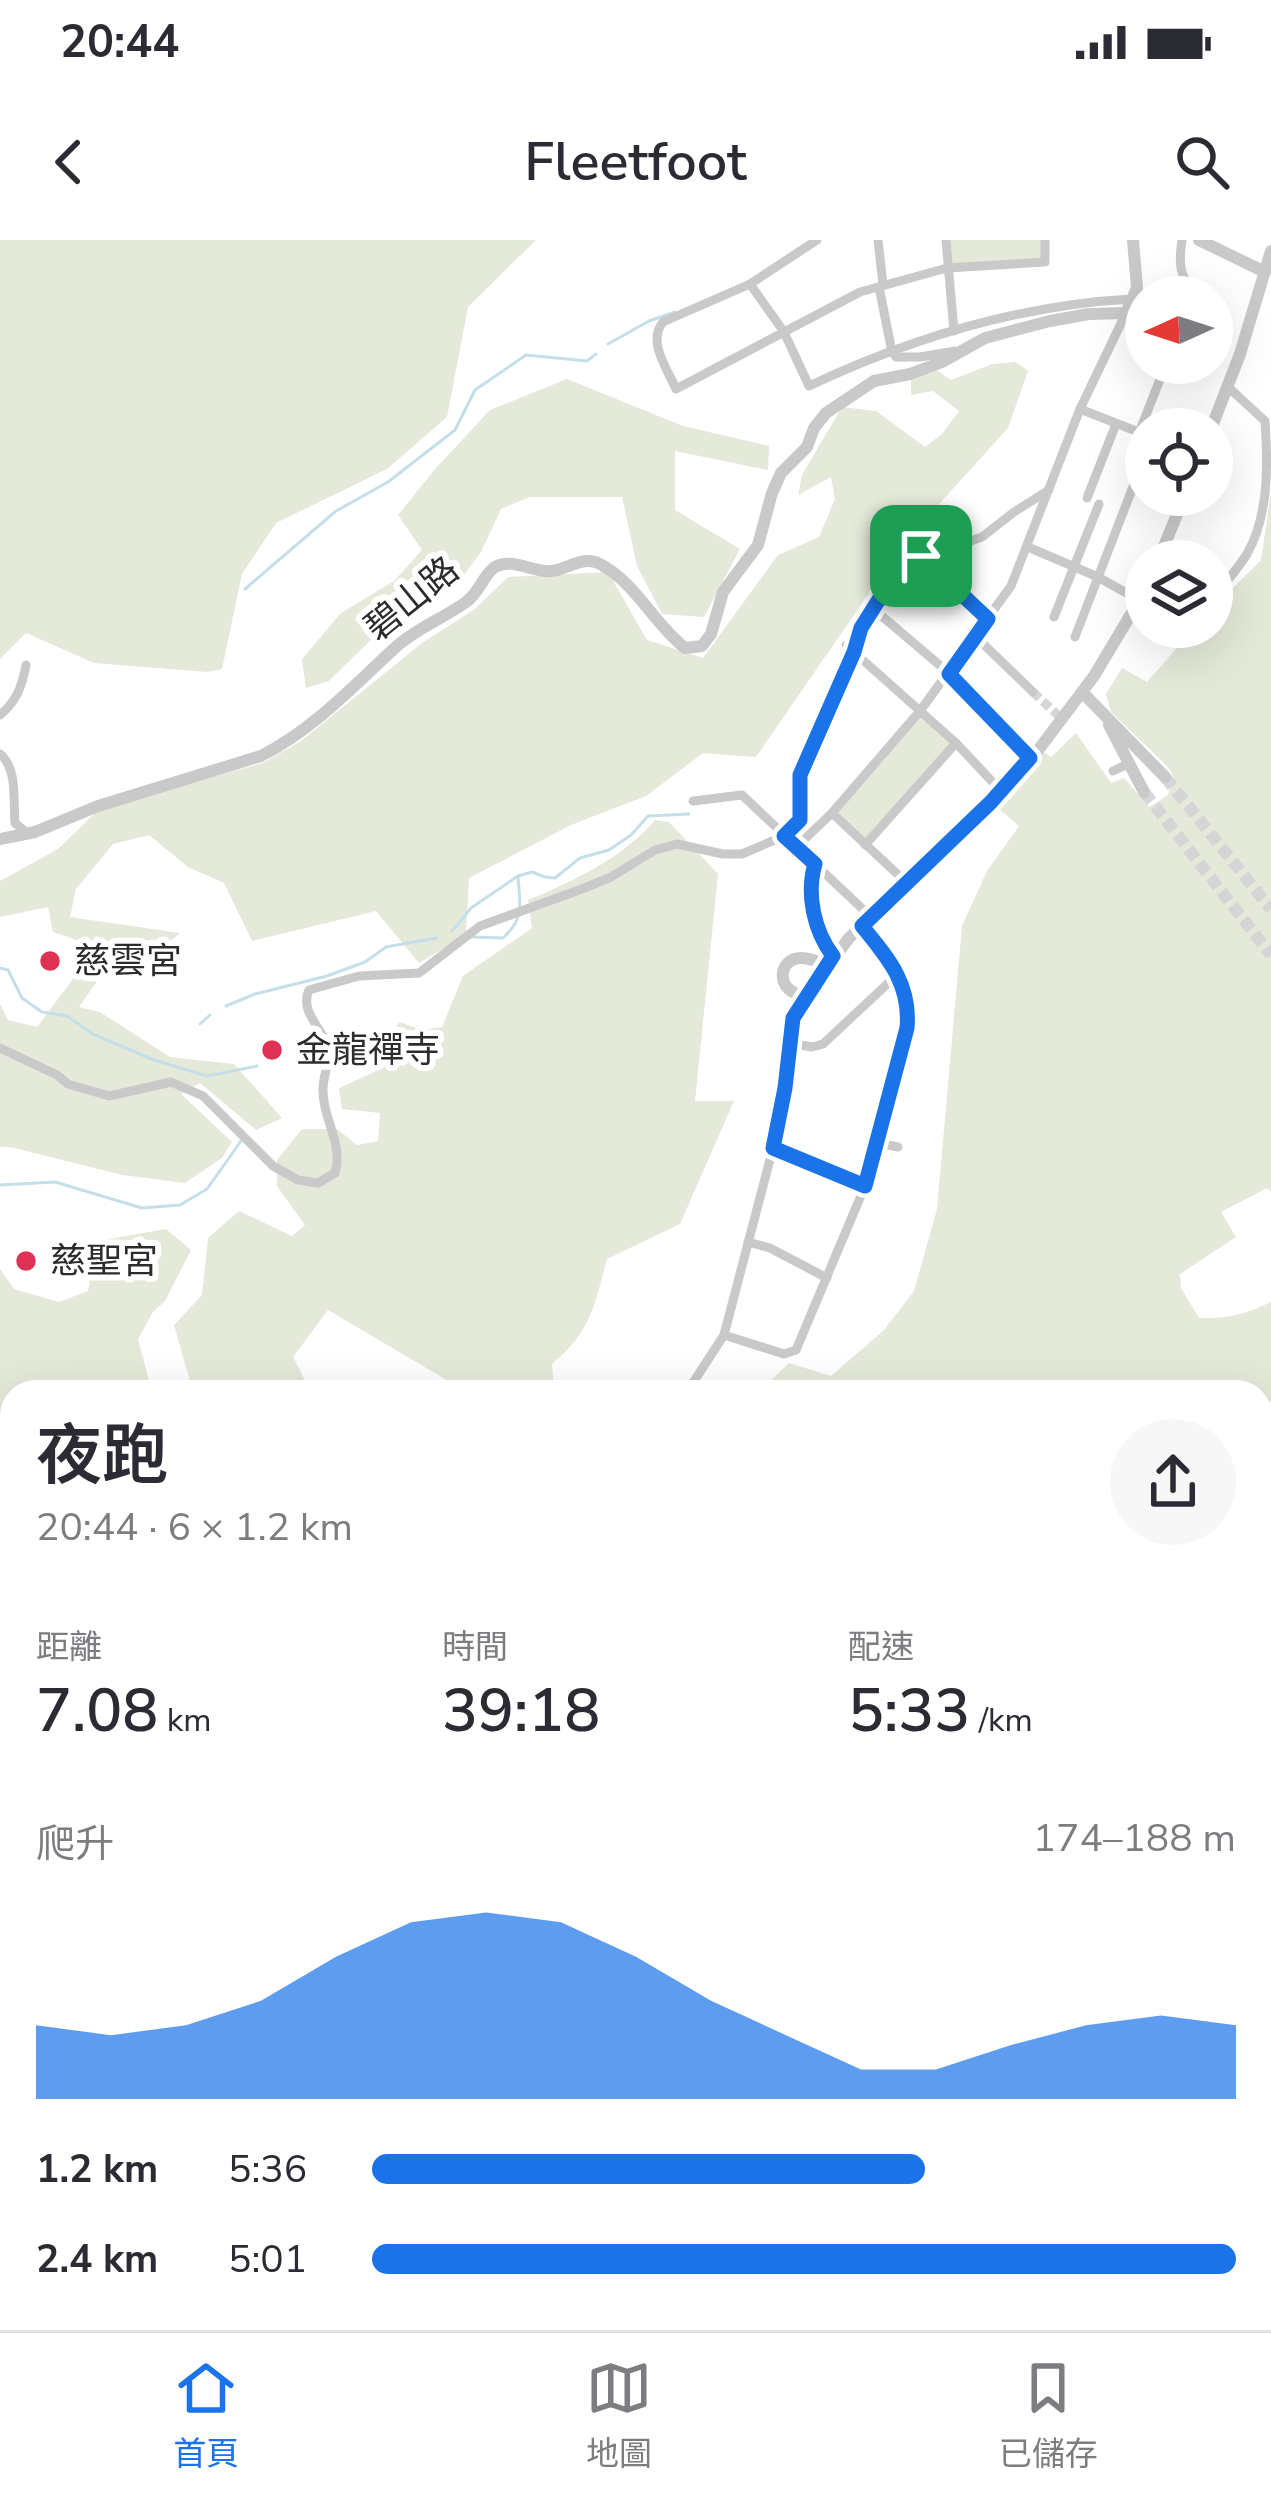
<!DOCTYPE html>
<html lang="zh-TW">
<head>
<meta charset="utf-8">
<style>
	:root { --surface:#fff; --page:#f7f7f7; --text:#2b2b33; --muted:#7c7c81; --line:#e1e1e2; --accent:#1a73e8 }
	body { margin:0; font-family:"Nunito Sans","Noto Sans TC",sans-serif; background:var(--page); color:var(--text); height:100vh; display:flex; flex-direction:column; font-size:45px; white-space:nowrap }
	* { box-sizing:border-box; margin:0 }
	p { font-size:39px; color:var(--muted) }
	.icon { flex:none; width:66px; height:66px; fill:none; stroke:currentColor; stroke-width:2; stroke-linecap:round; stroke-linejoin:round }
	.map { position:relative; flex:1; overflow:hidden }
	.details { position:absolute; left:0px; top:1140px; width:1272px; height:951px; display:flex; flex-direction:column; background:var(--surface); border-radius:36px 36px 0 0; box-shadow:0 12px 48px #0002 }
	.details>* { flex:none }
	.needle { width:78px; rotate:267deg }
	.controls { position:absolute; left:1125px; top:36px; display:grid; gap:24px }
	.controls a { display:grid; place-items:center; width:108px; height:108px; border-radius:50%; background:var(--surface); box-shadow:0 12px 48px #0002; font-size:60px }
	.pin { position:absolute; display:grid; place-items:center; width:102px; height:102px; color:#fff; margin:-51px; border-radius:24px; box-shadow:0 6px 18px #0006 }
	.round { display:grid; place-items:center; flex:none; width:126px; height:126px; border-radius:63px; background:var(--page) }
	.overview { display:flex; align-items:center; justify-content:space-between; height:204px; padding:0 36px }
	h1 { font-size:66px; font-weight:600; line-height:90px }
	.figures { display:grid; grid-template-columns:repeat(3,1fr); gap:18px; height:204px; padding:12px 36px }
	.figures div { display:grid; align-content:center }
	.figures b { font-size:60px; font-weight:600 }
	.figures small { font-size:33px; font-weight:400 }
	.figures p { font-size:33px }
	.chart { height:336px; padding:24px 36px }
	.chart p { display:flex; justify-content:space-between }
	.chart svg { width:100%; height:216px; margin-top:12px; fill:var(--accent); opacity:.7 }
	ul { padding:0 36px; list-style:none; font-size:39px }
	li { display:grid; grid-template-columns:192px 144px 1fr; align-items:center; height:90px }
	li i { height:30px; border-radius:15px; background:var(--accent) }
	.status { display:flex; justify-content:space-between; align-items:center; height:84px; padding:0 60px; background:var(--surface); direction:ltr }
	.status svg { height:33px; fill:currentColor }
	header { display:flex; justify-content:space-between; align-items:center; height:156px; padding:0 36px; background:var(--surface); font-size:54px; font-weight:600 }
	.tabs { display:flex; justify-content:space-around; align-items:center; height:168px; border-top:3px solid var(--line); background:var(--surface); font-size:33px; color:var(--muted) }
	.tabs a { display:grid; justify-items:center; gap:6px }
	.tabs .current { color:var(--accent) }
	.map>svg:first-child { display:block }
	.green { fill:#e4e9d9 }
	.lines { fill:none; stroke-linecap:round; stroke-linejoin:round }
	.stream { stroke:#c5dfe9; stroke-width:3 }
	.minor-tunnel { stroke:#d5d5d5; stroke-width:9; stroke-dasharray:9 4.5; stroke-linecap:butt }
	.tertiary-tunnel { stroke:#d5d5d5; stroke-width:12; stroke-dasharray:12 6; stroke-linecap:butt }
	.minor { stroke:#c9c9c9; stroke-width:9 }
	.tertiary { stroke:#c9c9c9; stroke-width:12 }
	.route-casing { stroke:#fff; stroke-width:24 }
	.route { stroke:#1a73e8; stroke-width:15 }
	.poi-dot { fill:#df3154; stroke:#fff; stroke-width:4.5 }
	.labels { text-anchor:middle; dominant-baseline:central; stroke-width:12; stroke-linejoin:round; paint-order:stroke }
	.street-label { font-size:36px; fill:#2c2c2c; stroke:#fff }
	.poi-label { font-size:36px; fill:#2c2c2c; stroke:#fff; text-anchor:start }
</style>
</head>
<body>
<div class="status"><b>20:44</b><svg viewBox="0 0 49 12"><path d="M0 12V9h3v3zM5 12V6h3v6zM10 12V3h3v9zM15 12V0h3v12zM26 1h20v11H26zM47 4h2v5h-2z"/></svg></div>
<header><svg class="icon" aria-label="back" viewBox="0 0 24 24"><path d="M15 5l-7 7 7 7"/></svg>Fleetfoot<svg class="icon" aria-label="search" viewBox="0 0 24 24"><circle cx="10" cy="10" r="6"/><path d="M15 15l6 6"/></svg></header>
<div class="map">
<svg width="1271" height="2090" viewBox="0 0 1271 2090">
	<rect width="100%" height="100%" fill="#fff"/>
	<!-- green -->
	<g class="green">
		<polygon points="0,0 536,0 468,67 447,177 387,229 276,283 242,334 222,429 207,432 94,423 26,393 0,419"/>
		<polygon points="946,0 1042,0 1043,19 948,26"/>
		<polygon points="1016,122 1028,131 1008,188 903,304 756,517 703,513 646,556 571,585 469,638 466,695 419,723 376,671 252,701 224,643 188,627 149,595 113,604 76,649 70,677 180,693 144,723 53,692 48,667 0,677 0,641 58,609 99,569 263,523 301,501 422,403 475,369 508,337 608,332 647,400 703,418 778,315 819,297 835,259 831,237 798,255 802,235 842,167 876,171 925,207 942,194 959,171 933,151 911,155 911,137 935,129 951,140 992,124"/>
		<polygon points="567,139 683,186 769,206 768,230 675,211 675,270 740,309 704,377 662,374 637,326 622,257 530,257 501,269 481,312 458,343 387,384 329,441 306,448 302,419 341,373 394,341 422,310 398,275 436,228 490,170"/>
		<path d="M1271,252V952L1267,948L1221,972L1236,997L1180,1034L1181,1048L1199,1078C1226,1079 1247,1074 1271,1062V1160L1260,1174V1152H759L789,1123L831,1136L884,1090L914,1051L937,969L962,686L987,631L1019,586L991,562L1039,509L1051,517L1076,493L1111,543L1124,538L1149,567L1168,555L1174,537L1168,527L1111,472L1106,454L1122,428L1147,442L1195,387H1212V369L1261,320Z"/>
		<polygon points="920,471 956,503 865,605 832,573"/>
		<path d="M655,580L669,582L718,634L695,861H734L680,984L607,1019C594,1066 592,1090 552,1124L554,1152H467L328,1070L293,1117L311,1152H193L174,1085L202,1055L208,998L239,971L292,996L305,985L277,946V920L302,889H337L357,905L378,901L380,873L342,869L339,848L405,818L392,795L399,782L423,790L442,787L463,736L532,688L528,660C574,641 623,618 655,580Z"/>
		<polygon points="94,711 114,717 79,767 100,772 170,817 234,824 282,878 256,890 200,843 181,854 232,902 222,918 185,943 122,935 10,907 0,907 0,764 8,780 37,787"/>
		<polygon points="166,989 191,1010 165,1061 153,1072 138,1099 152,1152 12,1152 12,1627 4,1622 0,1624 0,1029 14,1049 59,1062 88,1051 98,1001"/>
		<polygon points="1260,1314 1264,1318 1271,1316 1271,1779 1260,1784"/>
		<polygon points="12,1659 12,2042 0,2056 0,1660"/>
		<polygon points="1260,1932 1271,1937 1271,2090 116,2090 102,2079 1260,2079"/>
	</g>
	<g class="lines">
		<!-- stream -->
		<g class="stream">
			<polyline points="608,104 649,81 675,72"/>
			<polyline points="245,349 336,271 388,242 455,190 475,150 526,115 587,121 596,114"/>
			<polyline points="452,691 471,668 518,636 532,632 545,637 555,638 580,618 609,610 631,595 648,576 689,574"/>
			<path d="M472,697L503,698C525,678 520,665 518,637"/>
			<polyline points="0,728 8,730 22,758 42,772 67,776 93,794 154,820 207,836 257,826"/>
			<polyline points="226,766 255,754 327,736 365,722 386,707 436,698"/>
			<polyline points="200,784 210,775"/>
			<polyline points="0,945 55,942 142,968 180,965 207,949 241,901"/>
			<polyline points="0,1638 12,1640"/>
			<polyline points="334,2079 338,2079"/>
			<polyline points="175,2090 184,2079"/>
		</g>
		<!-- minor-tunnel -->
		<polyline class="minor-tunnel" points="1033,452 1062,479"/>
		<!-- tertiary-tunnel -->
		<g class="tertiary-tunnel">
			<polyline points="1165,537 1271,669"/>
			<polyline points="1144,552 1271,715"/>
		</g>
		<!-- minor -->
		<g class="minor">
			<path d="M817,0L750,44L663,82C647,102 667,128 676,149L860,52L947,28L1045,22V0"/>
			<polyline points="878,0 883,45"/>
			<polyline points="946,0 954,91"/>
			<path d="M1182,0C1178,26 1179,44 1205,55"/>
			<path d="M750,44L784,92L809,146C911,98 1019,65 1132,59"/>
			<polyline points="879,47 892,112 896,117 920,117 955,111"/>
			<polyline points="1080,169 1146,195"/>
			<polyline points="1139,193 1164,129"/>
			<polyline points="1087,258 1116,184"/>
			<polyline points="1028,307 1098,337 1146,364"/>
			<polyline points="921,316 988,379"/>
			<path d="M1212,361C1223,345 1237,330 1247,314C1269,275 1268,225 1265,181L1227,146"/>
			<polyline points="871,367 949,433 1030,518"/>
			<polyline points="1054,377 1099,264"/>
			<polyline points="976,397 1033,452"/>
			<polyline points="1075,397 1146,213"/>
			<polyline points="846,405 956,503 1001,551"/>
			<path d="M0,475C17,461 22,446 26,425"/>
			<path d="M0,514C18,529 13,561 15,583L28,594"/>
			<polyline points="1113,531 1128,524"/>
			<polyline points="693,561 742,555 871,677"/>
			<polyline points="832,573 908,644"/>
			<polyline points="865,605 956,503"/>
			<polyline points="791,612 832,573 920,471 1011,346 1080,169 1126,73"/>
			<path d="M815,624C805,654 814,691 833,716"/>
			<polyline points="790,803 812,807 823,804 899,733"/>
			<path d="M0,808L57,835L68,844L109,856L171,842L203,856L273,926L298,940L318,943L335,933C344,904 322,878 323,849C323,833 333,817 326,802C318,784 300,770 309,750L359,736L419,733L480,686L582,649L611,637L655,610L677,604L723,614H742L784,596L799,581L800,535L817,500L854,412L861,388L871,367L885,350L921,316L942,304H962L982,297L1014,272L1049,250"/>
			<polyline points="877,903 898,907"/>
			<polyline points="773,908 865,946"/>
			<polyline points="748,1002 770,1008 827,1038"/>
			<path d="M724,1095L784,1114L796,1110L865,946L907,788C911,741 889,719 862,685"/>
			<polyline points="687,1152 724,1095 773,908 785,848 793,778 807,755"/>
			<polyline points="1268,1921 1271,1923"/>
			<polyline points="0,2075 12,2063"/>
		</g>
		<!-- tertiary -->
		<g class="tertiary">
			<polyline points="1199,0 1265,32"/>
			<polyline points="1211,189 1240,114 1271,11"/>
			<polyline points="1158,321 1185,255"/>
			<polyline points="1083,453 1165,537"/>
			<polyline points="1109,485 1144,552"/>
			<path d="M0,599L35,592L98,566L261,516C314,489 353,446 397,406C417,388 444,378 466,362C480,352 483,335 495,327C514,316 536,336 557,330C572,326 585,316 600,324C635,342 654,384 685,408L702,406L711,394L723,352L758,305L772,253L781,233L807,207L814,188L826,173L874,141L910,134L942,122L985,98L1050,81L1089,74L1126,73L1137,48L1133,0"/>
			<path d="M833,716L824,723C816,722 810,718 802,718C777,717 774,755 807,755L849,698L991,562L1039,509L1094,436L1146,349"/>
		</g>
	</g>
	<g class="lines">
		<defs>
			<path id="route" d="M921,316L988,379L949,434L1030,518L991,562L862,686C888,718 911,744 907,788L865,946L773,908L785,848L793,778L833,716C814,691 806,654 815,624L784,596L800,580V535L854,412L861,388L885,350Z"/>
		</defs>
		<!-- route casing -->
		<use href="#route" class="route-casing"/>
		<!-- route -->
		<use href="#route" class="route"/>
	</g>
	<!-- markers -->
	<g class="poi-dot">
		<circle cx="50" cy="721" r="12"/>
		<circle cx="272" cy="810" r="12"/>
		<circle cx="26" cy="1021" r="12"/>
	</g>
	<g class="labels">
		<!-- street labels -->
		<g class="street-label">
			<text transform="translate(412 359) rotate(-39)">碧山路</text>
		</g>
		<!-- poi labels -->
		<g class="poi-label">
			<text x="74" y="721">慈雲宮</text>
			<text x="296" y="810">金龍禪寺</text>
			<text x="50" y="1021">慈聖宮</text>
		</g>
	</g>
</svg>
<div class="controls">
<a><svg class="needle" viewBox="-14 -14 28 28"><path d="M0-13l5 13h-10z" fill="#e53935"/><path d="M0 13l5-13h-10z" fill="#7c7c81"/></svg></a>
<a><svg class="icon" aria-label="locate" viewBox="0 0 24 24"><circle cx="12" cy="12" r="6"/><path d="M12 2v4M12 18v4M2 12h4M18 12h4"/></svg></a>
<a><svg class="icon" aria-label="layers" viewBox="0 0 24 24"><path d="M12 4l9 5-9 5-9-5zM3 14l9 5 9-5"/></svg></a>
</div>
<div class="pin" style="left:921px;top:316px;background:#1e9e55"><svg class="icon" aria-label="arrive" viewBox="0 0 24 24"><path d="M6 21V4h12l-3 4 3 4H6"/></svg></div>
<section class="details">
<div class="overview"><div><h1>夜跑</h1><p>20:44 · 6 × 1.2 km</p></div><a class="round"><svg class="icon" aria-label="share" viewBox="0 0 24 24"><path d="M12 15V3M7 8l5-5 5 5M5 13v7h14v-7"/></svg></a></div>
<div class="figures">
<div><p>距離</p><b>7.08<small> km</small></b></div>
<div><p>時間</p><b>39:18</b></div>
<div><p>配速</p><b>5:33<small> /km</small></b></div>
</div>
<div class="chart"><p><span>爬升</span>174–188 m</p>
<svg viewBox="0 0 160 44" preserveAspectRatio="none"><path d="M0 44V29L10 31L20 29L30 24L40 15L50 8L60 6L70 8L80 15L90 24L100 31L110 38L120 38L130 33L140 29L150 27L160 29V44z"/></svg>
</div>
<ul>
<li><b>1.2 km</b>5:36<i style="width:64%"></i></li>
<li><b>2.4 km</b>5:01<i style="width:100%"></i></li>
</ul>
</section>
</div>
<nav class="tabs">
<a class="current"><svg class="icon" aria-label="home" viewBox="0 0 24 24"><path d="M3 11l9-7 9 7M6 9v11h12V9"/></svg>首頁</a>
<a><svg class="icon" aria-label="map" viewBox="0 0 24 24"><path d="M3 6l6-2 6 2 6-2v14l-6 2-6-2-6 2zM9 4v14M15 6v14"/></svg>地圖</a>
<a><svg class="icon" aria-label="saved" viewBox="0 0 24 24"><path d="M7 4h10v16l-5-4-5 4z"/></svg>已儲存</a>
</nav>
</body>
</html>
